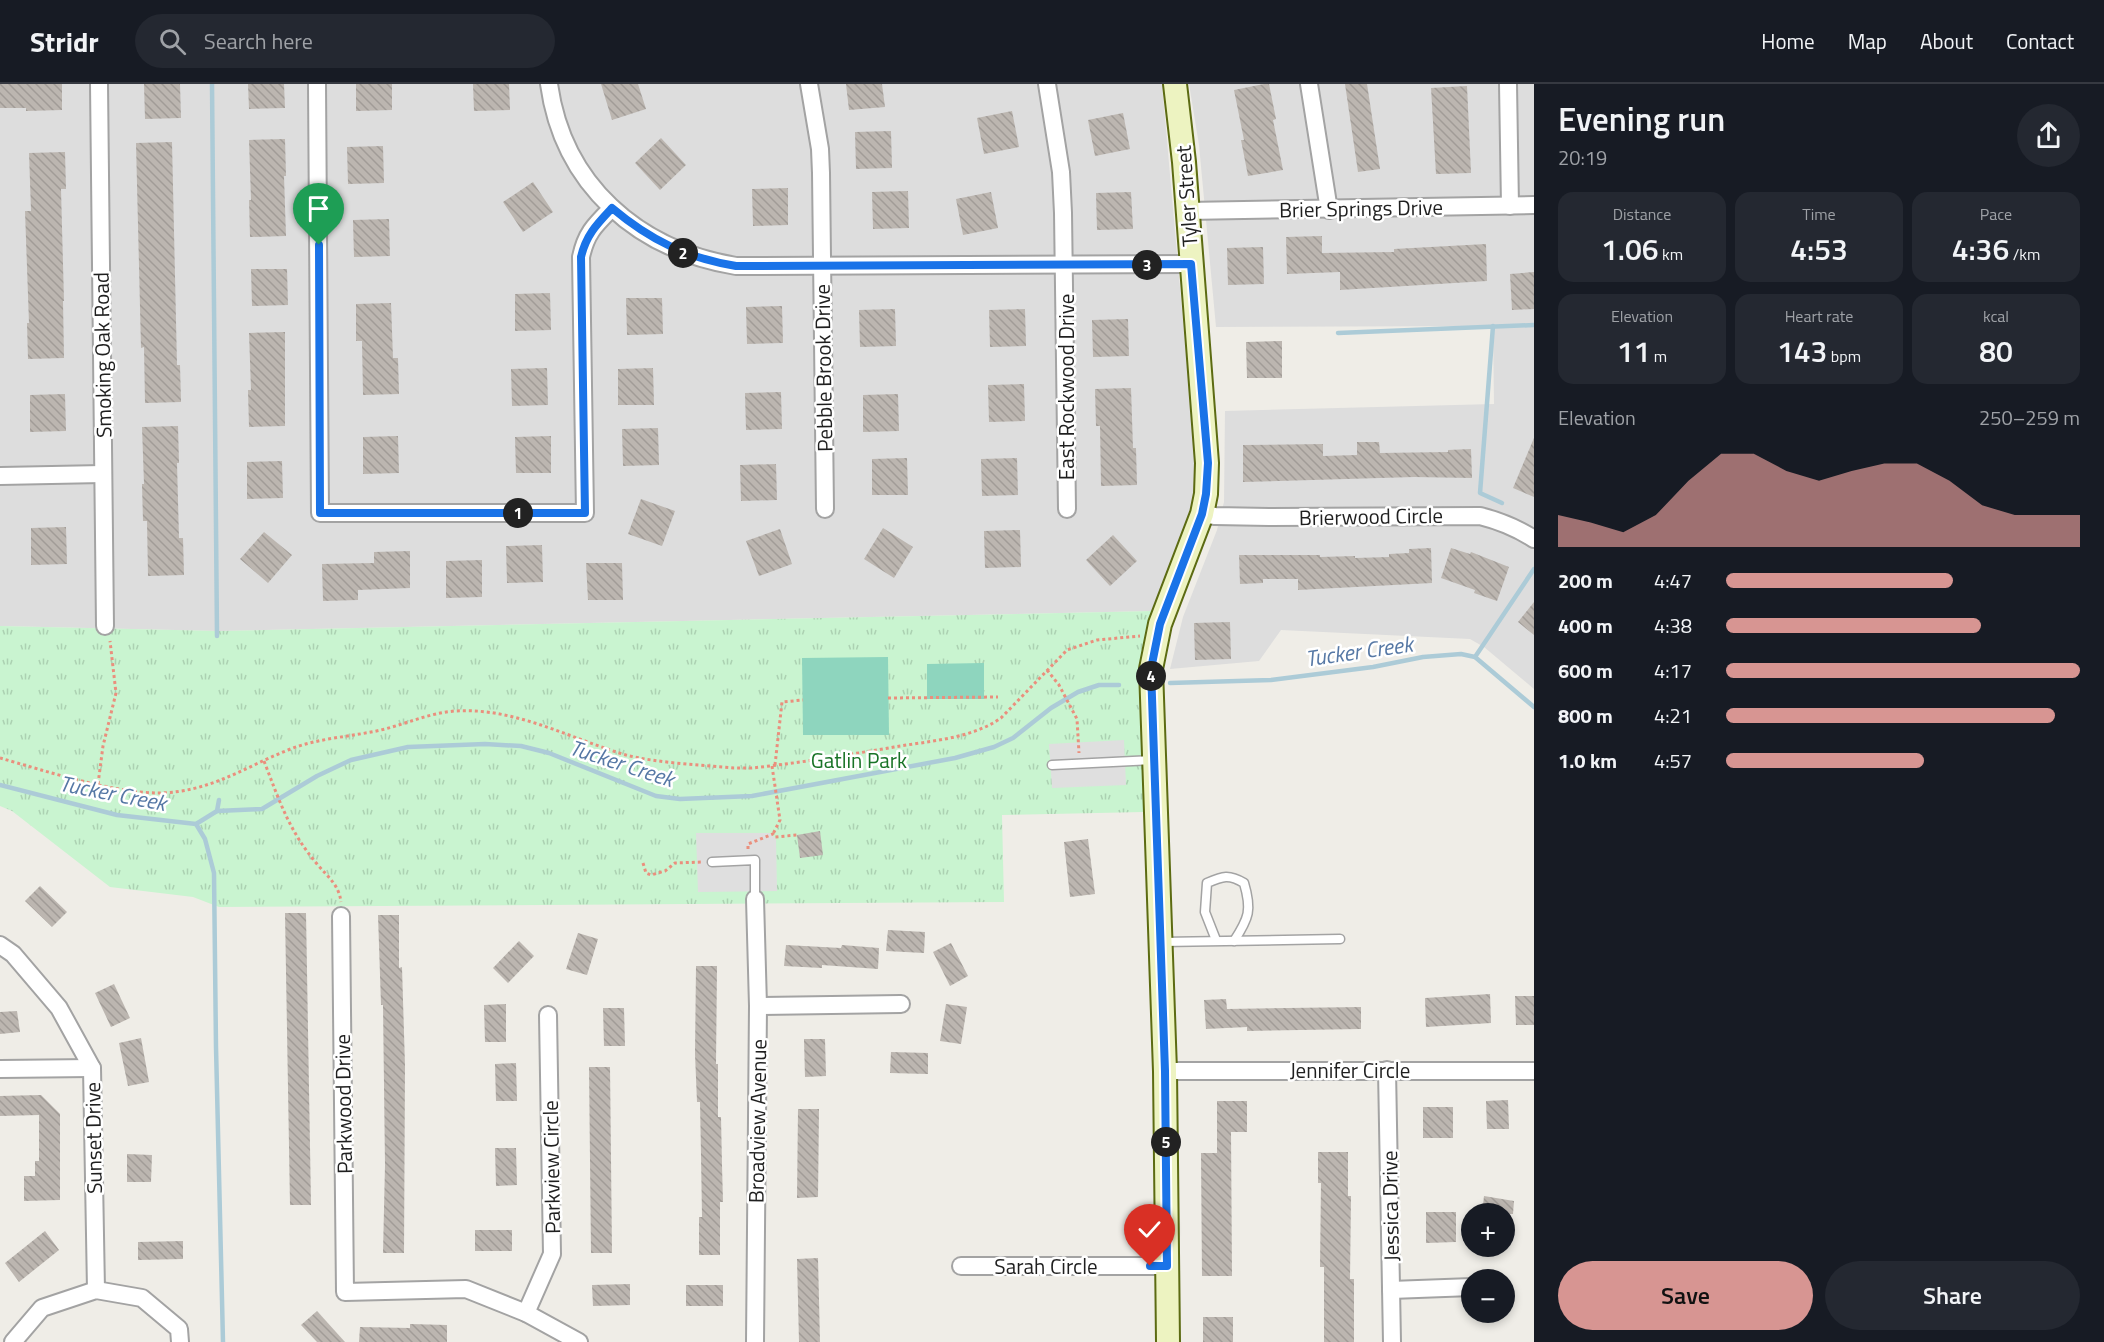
<!DOCTYPE html>
<html lang="en">
<head>
<meta charset="utf-8">
<style>
	:root { --surface:#171b24; --page:#242831; --text:#f1f3f6; --muted:#9ea1a6; --line:#363941; --accent:#d79592 }
	body { margin:0; font-family:"Titillium Web",sans-serif; background:var(--page); color:var(--text); height:100vh; display:flex; flex-direction:column; font-size:22px; white-space:nowrap }
	* { box-sizing:border-box; margin:0 }
	p { font-size:20px; color:var(--muted) }
	.icon { flex:none; width:33px; height:33px; fill:none; stroke:currentColor; stroke-width:2; stroke-linecap:round; stroke-linejoin:round }
	.map { position:relative; flex:1; overflow:hidden }
	.drawer { display:flex; flex-direction:column; background:var(--surface); width:570px }
	.drawer>* { flex:none }
	.buttons { position:absolute; left:1461px; top:1119px; display:grid; gap:12px }
	.buttons a { display:grid; place-items:center; width:54px; height:54px; border-radius:50%; background:var(--surface); box-shadow:0 3px 9px #0003; font-size:30px }
	.pin { position:absolute; display:grid; place-items:center; width:51px; height:51px; color:#fff; margin:-62px -26px; border-radius:50% 50% 50% 0; rotate:-45deg; box-shadow:0 0 6px #0007 }
	.pin .icon { rotate:45deg }
	.km { position:absolute; width:30px; height:30px; margin:-15px; border-radius:50%; background:#222; color:#fff; font-size:16px; line-height:30px; text-align:center }
	.round { display:grid; place-items:center; flex:none; width:63px; height:63px; border-radius:32px; background:var(--page) }
	.overview { display:flex; align-items:center; justify-content:space-between; height:102px; padding:0 24px }
	h1 { font-size:33px; font-weight:600; line-height:45px }
	.metrics { display:grid; grid-template-columns:repeat(3,1fr); gap:9px; height:102px; padding:6px 24px }
	.metrics div { display:grid; align-content:center; border-radius:15px; background:var(--page); text-align:center }
	.metrics b { font-size:30px; font-weight:600 }
	.metrics small { font-size:16px; font-weight:400 }
	.metrics p { font-size:16px }
	.chart { height:168px; padding:12px 24px }
	.chart p { display:flex; justify-content:space-between }
	.chart svg { width:100%; height:108px; margin-top:6px; fill:var(--accent); opacity:.7 }
	.button { display:flex; gap:12px; margin-top:auto; padding:12px 24px }
	.button a { flex:1; height:69px; border-radius:36px; background:var(--accent); color:#111; font-size:24px; font-weight:600; line-height:69px; text-align:center }
	.button a+a { background:var(--page); color:var(--text) }
	ul { padding:0 24px; list-style:none; font-size:20px }
	li { display:grid; grid-template-columns:96px 72px 1fr; align-items:center; height:45px }
	li i { height:15px; border-radius:8px; background:var(--accent) }
	header { display:flex; align-items:center; gap:36px; box-sizing:border-box; height:84px; padding:0 30px; background:var(--surface); border-bottom:2px solid var(--line) }
	header strong { font-size:28px }
	nav { display:flex; gap:33px; margin-inline-start:auto; font-size:21px }
	.search { width:420px; height:54px; background:var(--page); display:flex; align-items:center; gap:15px; box-sizing:border-box; padding:0 21px; border-radius:33px; color:var(--muted); font-size:22px }
	main { display:flex; flex:1; min-height:0 }
	.map>svg:first-child { display:block }
	.residential { fill:#ddd }
	.park { fill:url(#park-tufts) }
	.pitch { fill:#8ed5be }
	.parking { fill:#dfdfdf }
	.lines { fill:none; stroke-linecap:round; stroke-linejoin:round }
	.stream { stroke:#accbd7; stroke-width:4.5 }
	.building { fill:url(#building-back-hatch) }
	.lane-casing { stroke:#a3a3a3; stroke-width:11 }
	.street-casing { stroke:#a3a3a3; stroke-width:20 }
	.secondary-casing { stroke:#5c6b12; stroke-width:26 }
	.path { stroke:#ea8f7d; stroke-width:3; stroke-dasharray:3 3; stroke-linecap:butt }
	.lane { stroke:#fff; stroke-width:8 }
	.street { stroke:#fff; stroke-width:16 }
	.secondary { stroke:#edf3c1; stroke-width:22 }
	.route-casing { stroke:#fff; stroke-width:12 }
	.route { stroke:#1a73e8; stroke-width:8 }
	.labels { text-anchor:middle; dominant-baseline:central; stroke-width:5; stroke-linejoin:round; paint-order:stroke }
	.street-label { font-size:21px; fill:#1f1f1f; stroke:#fff }
	.park-label { font-size:21px; fill:#187326; stroke:#fff }
	.water-label { font-size:22px; font-style:italic; fill:#5678a5; stroke:#fff }
</style>
</head>
<body>
<header>
<strong>Stridr</strong>
<div class="search"><svg class="icon" aria-label="search" viewBox="0 0 24 24"><circle cx="10" cy="10" r="6"/><path d="M15 15l6 6"/></svg>Search here</div>
<nav><a>Home</a><a>Map</a><a>About</a><a>Contact</a></nav>
</header>
<main>
<div class="map">
<svg width="1534" height="1258" viewBox="0 0 1534 1258">
	<defs>
		<pattern id="park-tufts" width="24" height="20" patternUnits="userSpaceOnUse" patternTransform="scale(1.5)"><rect width="24" height="20" fill="#c9f4d0"/><path d="M3 7l-1-3M5 7V3M7 7l1-3M15 17l-1-3M17 17v-4M19 17l1-3" fill="none" stroke="#acd1b2"/></pattern>
		<pattern id="building-back-hatch" width="6" height="6" patternUnits="userSpaceOnUse" patternTransform="scale(1.5)"><rect width="6" height="6" fill="#bcb6b0"/><path d="M-1 5l2 2M0 0l6 6M5-1l2 2" fill="none" stroke="#a19c97"/></pattern>
	</defs>
	<rect width="100%" height="100%" fill="#efede7"/>
	<!-- residential -->
	<g class="residential">
		<polygon points="0,0 1162,0 1196,385 1195,408 1186,439 1153,527 219,547 0,542"/>
		<polygon points="1189,0 1534,0 1534,605 1484,563 1470,555 1281,546 1259,577 1170,585 1183,533 1217,446 1224,418 1225,327 1494,320 1493,242 1216,243 1199,61"/>
	</g>
	<!-- park -->
	<polygon class="park" points="1153,527 1138,584 1144,728 1002,731 1004,818 219,823 193,813 110,803 12,727 0,722 0,542 219,547"/>
	<!-- pitch -->
	<g class="pitch">
		<polygon points="888,573 889,651 803,651 802,574"/>
		<polygon points="984,579 984,615 927,615 927,580"/>
	</g>
	<!-- parking -->
	<g class="parking">
		<polygon points="1124,656 1126,701 1052,704 1049,660"/>
		<polygon points="696,749 770,749 776,755 777,807 698,808"/>
	</g>
	<g class="lines">
		<!-- stream -->
		<g class="stream">
			<polyline points="212,0 217,552"/>
			<polyline points="1493,242 1480,409 1502,419"/>
			<polyline points="1338,249 1534,241"/>
			<polyline points="1475,573 1534,485"/>
			<polyline points="1170,599 1271,596 1373,583 1423,573 1461,570 1475,573 1534,623"/>
			<polyline points="0,701 117,731 196,740 217,727 262,725 317,692 351,676 408,663 485,660 521,662 549,669 656,712 680,715 752,712 955,674 994,663 1013,654 1051,624 1078,608 1099,601 1119,601"/>
			<polyline points="217,727 219,716"/>
			<polyline points="196,740 205,755 214,789 216,963 223,1258"/>
		</g>
	</g>
	<!-- building -->
	<g class="building">
		<polygon points="0,0 62,0 62,26 26,27 26,24 0,24"/>
		<polygon points="144,0 180,0 181,34 145,35"/>
		<polygon points="248,0 284,0 285,24 249,25"/>
		<polygon points="356,0 392,0 392,26 356,27"/>
		<polygon points="473,0 509,0 510,26 474,27"/>
		<polygon points="601,0 638,0 646,25 612,36"/>
		<polygon points="846,0 882,0 885,23 849,26"/>
		<polygon points="1264,0 1269,0 1276,35 1273,36 1283,86 1248,92 1241,56 1244,56 1234,6"/>
		<polygon points="1345,0 1367,0 1380,85 1358,88"/>
		<polygon points="1467,2 1471,89 1436,90 1431,4"/>
		<polygon points="1012,27 1019,63 984,70 977,34"/>
		<polygon points="1123,29 1130,65 1095,72 1088,36"/>
		<polygon points="891,47 892,84 856,85 855,48"/>
		<polygon points="661,54 686,81 660,106 635,79"/>
		<polygon points="285,55 286,92 284,92 286,152 250,153 249,116 251,116 249,56"/>
		<polygon points="172,58 177,281 180,281 181,318 145,319 144,263 141,264 136,59"/>
		<polygon points="383,62 384,99 348,100 347,63"/>
		<polygon points="65,68 66,105 61,105 64,217 63,217 64,274 28,275 27,239 29,239 25,127 31,127 29,69"/>
		<polygon points="533,98 553,128 523,148 503,118"/>
		<polygon points="788,104 788,141 753,142 752,105"/>
		<polygon points="908,107 909,144 873,145 872,108"/>
		<polygon points="991,108 998,144 963,151 956,115"/>
		<polygon points="1131,108 1133,145 1097,146 1096,109"/>
		<polygon points="389,135 390,172 354,173 353,136"/>
		<polygon points="1322,152 1322,169 1394,168 1394,165 1486,160 1487,197 1340,206 1340,188 1287,190 1286,153"/>
		<polygon points="1263,163 1264,200 1228,201 1227,164"/>
		<polygon points="251,185 287,185 288,221 252,222"/>
		<polygon points="1534,188 1534,225 1512,226 1510,190"/>
		<polygon points="550,209 551,246 515,247 515,210"/>
		<polygon points="626,214 662,214 663,250 627,251"/>
		<polygon points="391,219 393,274 398,274 399,310 363,311 362,257 356,257 356,220"/>
		<polygon points="782,222 783,259 747,260 746,223"/>
		<polygon points="895,225 896,262 860,263 859,226"/>
		<polygon points="1025,225 1026,262 990,263 989,226"/>
		<polygon points="1128,235 1129,272 1093,273 1092,236"/>
		<polygon points="285,248 285,342 249,343 248,306 251,306 249,249"/>
		<polygon points="1282,257 1282,294 1247,294 1246,258"/>
		<polygon points="547,284 548,321 512,322 511,285"/>
		<polygon points="653,284 654,321 618,321 618,285"/>
		<polygon points="1024,300 1025,337 989,338 988,301"/>
		<polygon points="1131,304 1133,364 1136,364 1137,401 1101,402 1100,342 1096,342 1095,305"/>
		<polygon points="781,308 782,345 746,346 745,309"/>
		<polygon points="65,310 66,347 30,348 30,311"/>
		<polygon points="898,310 899,347 863,348 863,311"/>
		<polygon points="178,342 179,379 177,379 179,454 183,454 184,491 148,492 147,437 143,437 142,400 144,400 142,343"/>
		<polygon points="658,344 659,381 623,382 622,345"/>
		<polygon points="398,352 399,389 363,390 363,353"/>
		<polygon points="551,352 551,389 516,389 515,353"/>
		<polygon points="1534,354 1534,413 1513,404"/>
		<polygon points="1357,358 1379,358 1380,369 1448,368 1448,366 1471,365 1472,394 1414,393 1243,398 1243,361 1323,360 1323,372 1357,371"/>
		<polygon points="907,374 908,411 872,411 872,375"/>
		<polygon points="1017,374 1018,411 982,412 981,375"/>
		<polygon points="282,377 283,414 247,415 247,378"/>
		<polygon points="776,380 777,416 741,417 740,381"/>
		<polygon points="641,415 675,427 662,462 628,450"/>
		<polygon points="66,443 67,480 31,481 31,444"/>
		<polygon points="883,444 913,463 894,494 864,475"/>
		<polygon points="780,445 792,480 759,492 746,457"/>
		<polygon points="1020,446 1021,483 985,484 984,447"/>
		<polygon points="264,448 292,471 268,499 240,475"/>
		<polygon points="1113,451 1137,477 1110,502 1086,476"/>
		<polygon points="542,461 543,498 507,499 506,462"/>
		<polygon points="1431,464 1432,499 1298,506 1298,495 1263,495 1263,499 1240,500 1239,471 1320,471 1320,473 1355,472 1355,474 1389,473 1389,470 1409,469 1409,465"/>
		<polygon points="1451,464 1470,470 1471,468 1509,483 1497,517 1474,509 1475,506 1441,494"/>
		<polygon points="410,467 410,504 358,506 358,516 323,517 322,480 374,479 374,468"/>
		<polygon points="482,476 482,513 446,514 446,477"/>
		<polygon points="586,479 622,479 623,516 588,516"/>
		<polygon points="1534,518 1534,551 1518,538"/>
		<polygon points="1230,538 1231,575 1195,576 1194,539"/>
		<polygon points="820,747 823,771 800,774 797,751"/>
		<polygon points="1088,755 1095,810 1070,813 1064,758"/>
		<polygon points="40,802 67,828 52,843 25,817"/>
		<polygon points="285,829 306,829 311,1121 290,1121"/>
		<polygon points="378,831 399,831 399,884 402,883 405,982 404,1169 383,1169 385,1081 383,921 381,921"/>
		<polygon points="888,846 925,848 924,869 886,867"/>
		<polygon points="578,849 598,855 587,891 566,885"/>
		<polygon points="519,857 534,872 508,899 493,884"/>
		<polygon points="951,859 968,892 950,902 933,868"/>
		<polygon points="786,861 841,864 842,861 879,864 878,885 822,881 822,884 784,882"/>
		<polygon points="696,882 717,882 716,980 718,980 718,1033 721,1033 722,1081 723,1118 720,1118 720,1171 699,1171 699,1133 702,1133 701,1071 700,1018 697,1018 695,970"/>
		<polygon points="114,900 130,934 111,943 95,909"/>
		<polygon points="1490,910 1491,939 1426,943 1425,914"/>
		<polygon points="1515,912 1534,912 1534,941 1516,941"/>
		<polygon points="1226,915 1227,925 1361,923 1361,945 1247,947 1247,943 1206,945 1204,916"/>
		<polygon points="506,920 506,958 485,958 484,921"/>
		<polygon points="946,920 967,923 961,960 940,957"/>
		<polygon points="603,924 624,924 625,962 604,962"/>
		<polygon points="17,927 20,948 0,950 0,928"/>
		<polygon points="141,954 149,998 128,1002 119,959"/>
		<polygon points="804,955 825,955 826,992 805,993"/>
		<polygon points="891,968 928,969 928,990 890,989"/>
		<polygon points="516,979 517,1017 496,1017 495,980"/>
		<polygon points="589,983 610,983 612,1169 591,1169"/>
		<polygon points="41,1011 60,1030 60,1116 24,1117 24,1092 35,1092 35,1077 39,1077 39,1031 0,1032 0,1012"/>
		<polygon points="1508,1016 1509,1045 1487,1045 1486,1017"/>
		<polygon points="1217,1017 1247,1017 1247,1048 1231,1048 1232,1192 1202,1192 1201,1069 1217,1069"/>
		<rect x="1423" y="1023" width="30" height="31"/>
		<polygon points="798,1025 819,1025 818,1113 797,1114"/>
		<polygon points="495,1064 516,1064 517,1101 496,1102"/>
		<polygon points="1318,1068 1348,1068 1348,1112 1351,1112 1350,1195 1354,1195 1354,1258 1324,1258 1324,1183 1320,1183 1321,1099 1318,1099"/>
		<polygon points="127,1070 152,1071 151,1098 127,1098"/>
		<polygon points="1484,1112 1514,1117 1513,1130 1482,1130"/>
		<polygon points="1426,1128 1456,1128 1456,1158 1426,1159"/>
		<rect x="475" y="1146" width="37" height="21"/>
		<polygon points="45,1147 59,1166 19,1198 5,1179"/>
		<polygon points="183,1157 183,1175 138,1176 138,1158"/>
		<polygon points="818,1174 820,1258 799,1258 797,1175"/>
		<polygon points="630,1200 630,1221 593,1222 592,1201"/>
		<rect x="686" y="1201" width="37" height="21"/>
		<polygon points="317,1227 345,1258 317,1258 301,1241"/>
		<rect x="1203" y="1233" width="30" height="25"/>
		<polygon points="410,1240 447,1241 447,1258 359,1258 360,1243 410,1244"/>
	</g>
	<g class="lines">
		<defs>
			<g id="lane">
				<polyline points="1052,681 1153,676"/>
				<polyline points="712,778 755,776 755,815"/>
				<path d="M1216,856L1205,828L1207,799C1223,792 1229,790 1244,799C1252,826 1249,834 1234,857"/>
				<polyline points="1162,858 1340,855"/>
			</g>
			<g id="street">
				<polyline points="99,0 105,542"/>
				<path d="M317,0L320,429H585L581,173C586,149 595,141 612,124"/>
				<path d="M549,0C563,101 638,166 736,182L1191,180"/>
				<polyline points="809,0 820,65 821,89 825,425"/>
				<polyline points="1047,0 1061,88 1063,129 1067,425"/>
				<polyline points="1309,0 1329,126"/>
				<polyline points="1508,0 1510,122"/>
				<polyline points="1187,127 1534,121"/>
				<polyline points="0,392 103,390"/>
				<path d="M1202,430L1215,432L1269,433L1480,432C1500,437 1517,444 1534,455"/>
				<polyline points="341,832 345,1208 466,1205 526,1229 579,1258"/>
				<polyline points="0,861 13,870 59,924 92,984 96,1206"/>
				<polyline points="758,922 901,920"/>
				<polyline points="0,985 92,984"/>
				<polyline points="1387,986 1392,1258"/>
				<polyline points="1165,987 1534,987"/>
				<polyline points="961,1182 1167,1182"/>
				<polyline points="1391,1206 1472,1203"/>
				<polyline points="526,1229 552,1170 548,931"/>
				<polyline points="13,1258 42,1224 96,1206 142,1214 179,1245 180,1258"/>
				<polyline points="755,1258 758,922 755,815"/>
			</g>
			<polyline id="secondary" points="1168,1258 1165,987 1151,585 1160,540 1202,430 1206,410 1207,379 1184,78 1175,0"/>
		</defs>
		<!-- lane casing -->
		<use href="#lane" class="lane-casing"/>
		<!-- street casing -->
		<use href="#street" class="street-casing"/>
		<!-- secondary casing -->
		<use href="#secondary" class="secondary-casing"/>
		<!-- path -->
		<g class="path">
			<polyline points="1047,586 1059,601 1077,635 1079,669"/>
			<polyline points="888,614 998,613"/>
			<path d="M0,674C46,687 112,709 159,709C210,708 243,684 288,666C317,654 350,653 381,646C406,640 429,629 455,627C515,623 571,655 626,671C657,679 701,681 734,684H752C799,679 847,671 894,663C929,657 971,655 1001,634L1067,566L1097,556L1140,552"/>
			<path d="M264,677C279,716 289,747 317,780C328,793 339,801 341,818"/>
			<polyline points="775,681 782,618 803,616"/>
			<polyline points="772,682 780,736 773,750"/>
			<polyline points="98,700 103,662 116,609 110,557"/>
			<polyline points="748,765 748,760 773,750 775,753 797,751"/>
			<polyline points="643,779 646,789 651,791 665,787 675,779 702,778"/>
		</g>
		<!-- lane -->
		<use href="#lane" class="lane"/>
		<!-- street -->
		<use href="#street" class="street"/>
		<!-- secondary -->
		<use href="#secondary" class="secondary"/>
	</g>
	<g class="lines">
		<defs>
			<path id="route" d="M319,161L320,429H585L581,173C586,151 597,140 612,124C650,156 687,174 736,182L1191,180L1208,379L1206,410L1202,430L1160,540L1151,585L1165,987L1167,1182H1150"/>
		</defs>
		<!-- route casing -->
		<use href="#route" class="route-casing"/>
		<!-- route -->
		<use href="#route" class="route"/>
	</g>
	<g class="labels">
		<!-- street labels -->
		<g class="street-label">
			<text transform="translate(1186 112) rotate(-94)">Tyler Street</text>
			<text transform="translate(1361 124) rotate(-1)">Brier Springs Drive</text>
			<text transform="translate(102 271) rotate(-91)">Smoking Oak Road</text>
			<text transform="translate(823 284) rotate(-91)">Pebble Brook Drive</text>
			<text transform="translate(1066 303) rotate(-90)">East Rockwood Drive</text>
			<text transform="translate(1371 432) rotate(-1)">Brierwood Circle</text>
			<text x="1350" y="986">Jennifer Circle</text>
			<text transform="translate(343 1020) rotate(-91)">Parkwood Drive</text>
			<text transform="translate(757 1037) rotate(-89)">Broadview Avenue</text>
			<text transform="translate(93 1054) rotate(-91)">Sunset Drive</text>
			<text transform="translate(551 1083) rotate(-91)">Parkview Circle</text>
			<text transform="translate(1390 1122) rotate(-91)">Jessica Drive</text>
			<text x="1046" y="1182">Sarah Circle</text>
		</g>
		<!-- park labels -->
		<g class="park-label">
			<text x="859" y="676">Gatlin Park</text>
		</g>
		<!-- water labels -->
		<g class="water-label">
			<text transform="translate(1359 567) rotate(-8)">Tucker Creek</text>
			<text transform="translate(622 679) rotate(18)">Tucker Creek</text>
			<text transform="translate(113 709) rotate(11)">Tucker Creek</text>
		</g>
	</g>
</svg>
<div class="buttons">
<a>+</a>
<a>−</a>
</div>
<div class="pin" style="left:319px;top:161px;background:#1e9e55"><svg class="icon" aria-label="arrive" viewBox="0 0 24 24"><path d="M6 21V4h12l-3 4 3 4H6"/></svg></div>
<div class="pin" style="left:1150px;top:1182px;background:#d93025"><svg class="icon" aria-label="check" viewBox="0 0 24 24"><path d="M5 12l5 5 9-10"/></svg></div>
<b class="km" style="left:518px;top:429px">1</b>
<b class="km" style="left:683px;top:169px">2</b>
<b class="km" style="left:1147px;top:181px">3</b>
<b class="km" style="left:1151px;top:592px">4</b>
<b class="km" style="left:1166px;top:1058px">5</b>
</div>
<section class="drawer">
<div class="overview"><div><h1>Evening run</h1><p>20:19</p></div><a class="round"><svg class="icon" aria-label="share" viewBox="0 0 24 24"><path d="M12 15V3M7 8l5-5 5 5M5 13v7h14v-7"/></svg></a></div>
<div class="metrics">
<div><p>Distance</p><b>1.06<small> km</small></b></div>
<div><p>Time</p><b>4:53</b></div>
<div><p>Pace</p><b>4:36<small> /km</small></b></div>
</div>
<div class="metrics">
<div><p>Elevation</p><b>11<small> m</small></b></div>
<div><p>Heart rate</p><b>143<small> bpm</small></b></div>
<div><p>kcal</p><b>80</b></div>
</div>
<div class="chart"><p><span>Elevation</span>250–259 m</p>
<svg viewBox="0 0 160 44" preserveAspectRatio="none"><path d="M0 44V31L10 34L20 38L30 31L40 17L50 6L60 6L70 13L80 17L90 13L100 10L110 10L120 17L130 27L140 31L150 31L160 31V44z"/></svg>
</div>
<ul>
<li><b>200 m</b>4:47<i style="width:64%"></i></li>
<li><b>400 m</b>4:38<i style="width:72%"></i></li>
<li><b>600 m</b>4:17<i style="width:100%"></i></li>
<li><b>800 m</b>4:21<i style="width:93%"></i></li>
<li><b>1.0 km</b>4:57<i style="width:56%"></i></li>
</ul>
<div class="button"><a>Save</a><a>Share</a></div>
</section>
</main>
</body>
</html>
